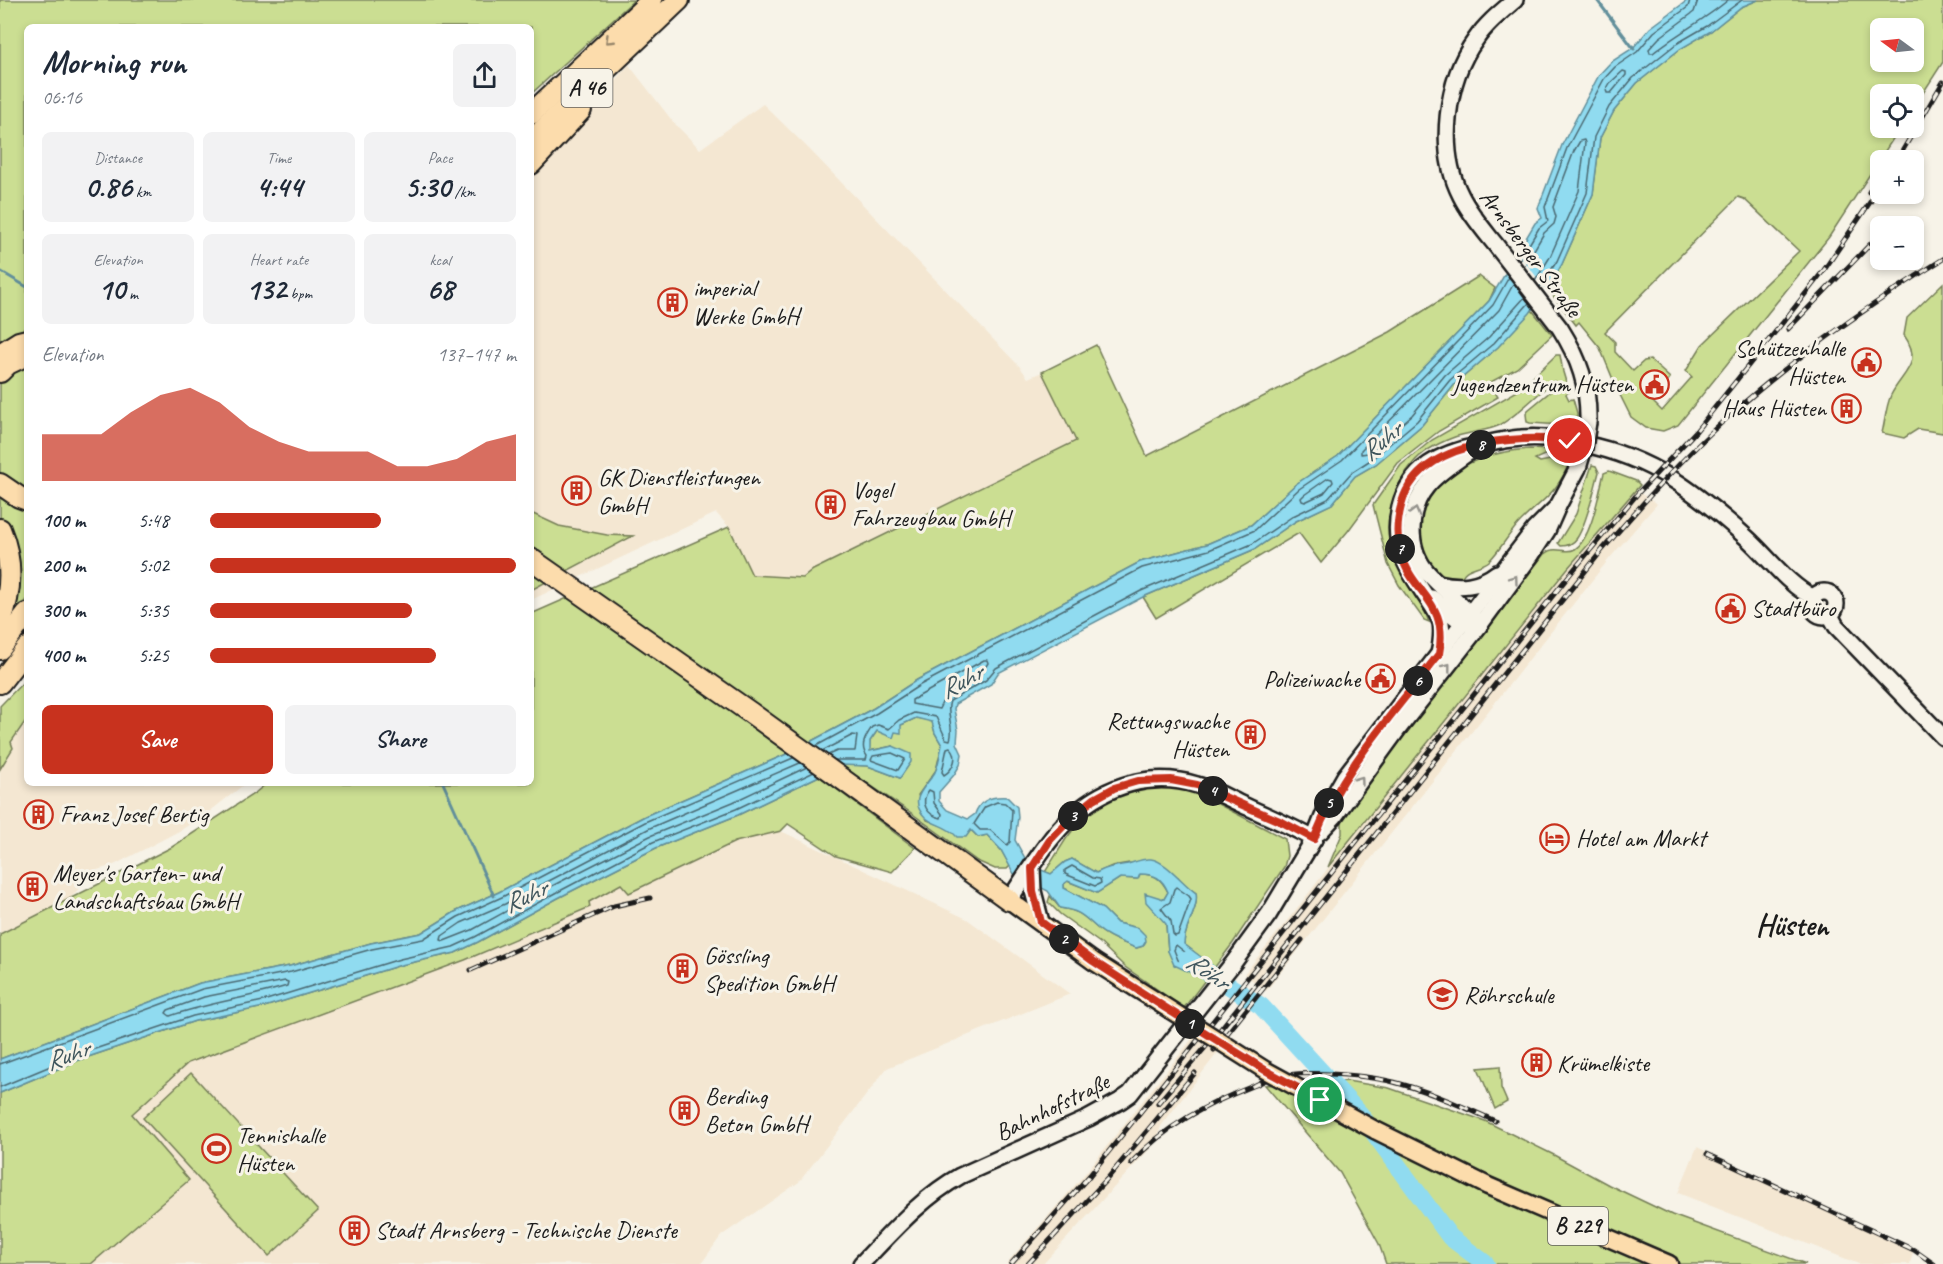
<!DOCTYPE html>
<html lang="en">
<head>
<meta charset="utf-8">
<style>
	:root { --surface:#fff; --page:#f2f2f3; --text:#1f2937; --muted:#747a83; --accent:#c8321e }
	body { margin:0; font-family:Caveat,sans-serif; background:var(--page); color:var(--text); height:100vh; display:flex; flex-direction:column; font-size:22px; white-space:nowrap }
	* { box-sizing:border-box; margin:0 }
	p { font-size:20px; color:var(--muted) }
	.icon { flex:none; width:33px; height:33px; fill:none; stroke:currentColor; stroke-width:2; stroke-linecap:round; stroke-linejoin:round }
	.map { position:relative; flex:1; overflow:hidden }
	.details { position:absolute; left:24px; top:24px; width:510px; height:762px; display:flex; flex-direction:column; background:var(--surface); border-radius:9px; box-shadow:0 3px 9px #0003 }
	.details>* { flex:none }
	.needle { width:39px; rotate:285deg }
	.buttons { position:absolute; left:1870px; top:18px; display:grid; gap:12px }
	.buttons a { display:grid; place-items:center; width:54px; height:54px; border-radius:9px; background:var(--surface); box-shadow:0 3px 9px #0003; font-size:30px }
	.pin { position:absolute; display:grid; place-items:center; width:51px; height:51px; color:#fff; margin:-26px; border:3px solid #fff; border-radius:50%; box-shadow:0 2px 6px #0007 }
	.km { position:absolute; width:30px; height:30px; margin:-15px; border-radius:50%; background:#222; color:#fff; font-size:16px; line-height:30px; text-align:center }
	.round { display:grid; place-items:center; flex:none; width:63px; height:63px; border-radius:9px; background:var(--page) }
	.headline { display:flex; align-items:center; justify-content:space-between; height:102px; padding:0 18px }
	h1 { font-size:33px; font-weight:700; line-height:45px }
	.stats { display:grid; grid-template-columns:repeat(3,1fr); gap:9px; height:102px; padding:6px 18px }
	.stats div { display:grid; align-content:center; border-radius:9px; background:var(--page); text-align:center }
	.stats b { font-size:30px; font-weight:700 }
	.stats small { font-size:16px; font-weight:400 }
	.stats p { font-size:16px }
	.chart { height:168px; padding:12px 18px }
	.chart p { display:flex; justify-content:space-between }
	.chart svg { width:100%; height:108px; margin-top:6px; fill:var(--accent); opacity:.7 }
	.button { display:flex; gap:12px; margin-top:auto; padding:12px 18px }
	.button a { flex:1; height:69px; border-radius:9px; background:var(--accent); color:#fff; font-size:24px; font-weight:700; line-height:69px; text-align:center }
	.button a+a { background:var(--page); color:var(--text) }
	ul { padding:0 18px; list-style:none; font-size:20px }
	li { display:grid; grid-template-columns:96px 72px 1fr; align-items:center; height:45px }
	li i { height:15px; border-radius:8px; background:var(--accent) }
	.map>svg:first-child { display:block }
	.built { fill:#f4e7d2 }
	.green { fill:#cbde92; stroke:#747d57; stroke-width:1.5; fill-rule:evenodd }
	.water { fill:#90dbf0; stroke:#628f9b; stroke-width:1.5 }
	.pier { fill:#f7f3e8 }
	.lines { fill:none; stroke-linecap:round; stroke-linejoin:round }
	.shore { stroke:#4a6871; stroke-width:1.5 }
	.stream { stroke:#628f9b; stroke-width:3 }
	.river { stroke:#90dbf0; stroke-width:18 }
	.secondary-casing { stroke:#1c1c1c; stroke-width:20 }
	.primary-casing { stroke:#1c1c1c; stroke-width:21 }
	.highway-casing { stroke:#1c1c1c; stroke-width:24 }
	.secondary { stroke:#f7f3e8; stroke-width:15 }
	.primary { stroke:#fcdcac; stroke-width:16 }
	.highway { stroke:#fcdcac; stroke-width:20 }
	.rail-casing { stroke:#1c1c1c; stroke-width:5 }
	.rail { stroke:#f7f3e8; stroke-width:3; stroke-dasharray:9; stroke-linecap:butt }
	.secondary-bridge-casing { stroke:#1c1c1c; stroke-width:20; stroke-linecap:butt }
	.primary-bridge-casing { stroke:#1c1c1c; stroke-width:21; stroke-linecap:butt }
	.secondary-bridge { stroke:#f7f3e8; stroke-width:15 }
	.primary-bridge { stroke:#fcdcac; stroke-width:16 }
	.oneway { stroke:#97866b }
	.oneway2 { stroke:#94928c }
	.route-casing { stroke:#fff; stroke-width:12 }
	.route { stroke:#c8321e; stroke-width:8 }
	.labels { text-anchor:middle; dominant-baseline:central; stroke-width:6; stroke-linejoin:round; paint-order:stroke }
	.shield { fill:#f7f3e8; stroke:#5e5c59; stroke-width:1.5 }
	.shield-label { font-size:22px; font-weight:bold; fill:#1c1c1c }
	.street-label { font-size:24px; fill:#1c1c1c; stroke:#f7f3e8 }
	.poi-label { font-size:24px; fill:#1c1c1c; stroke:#f7f3e8; text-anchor:start }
	.water-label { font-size:26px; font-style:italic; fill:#3f555c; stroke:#f7f3e8 }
	.district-label { font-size:30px; font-weight:bold; fill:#1c1c1c; stroke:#f7f3e8 }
</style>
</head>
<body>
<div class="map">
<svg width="1943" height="1264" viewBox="0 0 1943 1264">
	<rect width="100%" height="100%" fill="#f7f3e8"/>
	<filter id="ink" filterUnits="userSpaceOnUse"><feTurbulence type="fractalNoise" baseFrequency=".0167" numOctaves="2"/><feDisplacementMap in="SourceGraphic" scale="12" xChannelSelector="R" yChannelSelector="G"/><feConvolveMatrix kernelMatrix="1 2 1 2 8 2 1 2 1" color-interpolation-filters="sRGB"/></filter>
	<g filter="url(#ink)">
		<!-- built -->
		<g class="built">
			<polygon points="629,65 674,123 700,149 763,104 809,149 1020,367 1028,378 1042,372 1077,441 813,570 803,578 752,575 729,527 716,513 531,600 531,590 632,536 607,535 559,526 531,513 531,171"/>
			<polygon points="1635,490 1657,504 1609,559 1266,991 1244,974 1298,907 1395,781 1567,569"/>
			<polygon points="27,719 27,783 246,783 209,812 181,830 114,865 94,871 69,900 0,934 0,769 13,748 11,742"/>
			<polygon points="781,831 967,919 1070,994 887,1068 799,1182 721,1236 701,1264 91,1264 189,1180 132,1113 188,1063 465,960 590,907 589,902 621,884 629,893 735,842"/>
			<polygon points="1207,1020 1229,1038 1161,1126 1156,1142 1043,1264 1006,1264 1083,1176"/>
			<polygon points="1697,1147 1914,1248 1910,1264 1859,1264 1678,1193"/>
		</g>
		<!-- green -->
		<g class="green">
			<polygon points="0,0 634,0 531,94 531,27 27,27 27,600 15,613 0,611"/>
			<path d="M1758,0H1943V62L1914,107V94H1881V128H1900L1829,237L1678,425L1663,431L1646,428L1631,417L1617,389L1600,348L1579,322L1576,325L1547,288L1562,264L1593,194L1600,138L1614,111L1637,83L1680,49L1711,31L1741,7ZM1881,28H1914V62H1881ZM1738,197L1744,199L1799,251L1702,345L1686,371L1692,377L1662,411L1651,400L1670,378L1650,360L1644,361L1633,371L1615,352V342L1605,332Z"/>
			<polygon points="1479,276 1495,288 1489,301 1338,456 1296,484 1251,525 1207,544 1140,562 917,680 874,708 789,753 645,816 499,892 455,912 421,933 371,943 290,966 200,983 0,1059 0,934 172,847 255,793 267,783 531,783 531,614 729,527 752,575 803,578 813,570 1076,441 1042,372 1096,345 1147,456 1390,332"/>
			<path d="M1943,283V433L1918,429L1904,438L1882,433C1885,421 1886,406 1891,395C1902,373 1924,363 1904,335L1907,318Z"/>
			<polygon points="1532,310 1552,335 1517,368 1489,383 1498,397 1439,431 1398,463 1348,531 1321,563 1299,533 1156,618 1143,597 1255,549 1296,521 1332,504 1355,476 1376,464 1422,425 1455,384 1498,347"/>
			<path d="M1556,355H1560L1563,372L1569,392L1566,394L1569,400L1573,399L1577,413V426L1530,423L1527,422L1526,414L1528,410L1557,386L1554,381C1537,394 1519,414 1500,425C1489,431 1466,432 1452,438C1439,443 1422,452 1413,463C1395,484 1384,517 1390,544C1397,575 1419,593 1429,622L1424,620L1399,585L1388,564L1373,505L1401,465L1432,440L1521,389Z"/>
			<path d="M1530,449L1572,451L1571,455L1549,453L1535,459L1540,462L1555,459L1570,461C1556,495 1545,497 1521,521C1509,533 1501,549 1489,561C1479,569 1463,566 1461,581C1455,579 1448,579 1443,577C1420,568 1413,523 1423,503C1427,496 1434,486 1441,481C1466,460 1498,451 1530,449Z"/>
			<path d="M1592,465L1596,466L1599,472C1594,490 1587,523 1577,538C1573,544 1567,546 1561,546L1558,543L1576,514Z"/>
			<path d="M1609,471L1636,481L1640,485L1567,569L1328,867L1342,834V820L1376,772L1544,554C1547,552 1549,550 1552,550C1560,548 1567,554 1575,549C1592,538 1599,492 1604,473Z"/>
			<polygon points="531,513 559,526 607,535 633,536 531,590"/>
			<polygon points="27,678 27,719 11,742 13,748 0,769 0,706"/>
			<polygon points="916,718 932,721 935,733 942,745 936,770 918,795 927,820 950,829 971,830 978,837 987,835 1001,850 1010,866 1007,869 995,869 977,861 910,812 839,764 868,766 900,778 893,746 869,751 870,741 877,731 895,732 901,725"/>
			<polygon points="819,776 915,848 892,872 836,856 788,824 781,831 735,842 629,893 621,884 589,902 590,907 465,960 188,1063 132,1114 189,1180 91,1264 0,1264 0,1093 79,1060 195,1021 264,1007 401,965 455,953 478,942 558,898 656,848 738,815"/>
			<path d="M1157,786L1176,787L1195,792L1285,839L1287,856L1284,867L1233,943L1184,1008L1125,967L1100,943L1060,914L1048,902L1050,896L1060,908C1081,911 1083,916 1097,928C1108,938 1124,943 1137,948L1143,946L1138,928L1117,923L1103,909L1064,888V884L1067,881L1097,893L1120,878L1137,879L1140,874C1155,874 1161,878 1168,892L1164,899L1168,951L1212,966L1184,944C1184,926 1199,910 1196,893L1183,884L1178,877L1129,863L1112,866L1096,873L1072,859L1065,862L1051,874L1045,872L1066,839L1089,809L1121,792Z"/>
			<polygon points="1500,1066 1501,1088 1507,1102 1495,1109 1478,1068"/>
			<polygon points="191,1073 318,1211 269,1256 143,1118"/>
			<polygon points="1347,1081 1389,1088 1485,1121 1552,1154 1609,1185 1672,1215 1806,1264 1386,1264 1379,1244 1340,1173 1265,1085"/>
		</g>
		<!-- water -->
		<path class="water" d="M1688,0H1758L1741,7L1711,31L1680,49L1637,83L1614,111L1600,138L1593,194L1562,264L1554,278L1530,313L1498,347L1455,384L1422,425L1376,464L1355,476L1332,504L1296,521L1255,549L1143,597L998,673L991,684L955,704L954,709L958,730L957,743L962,754L960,765L954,775L939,792V801L947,810L968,819L975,814C980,799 993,796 1007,797L1017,807L1018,817L1015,840L1025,858L1039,869L1051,874L1065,862L1072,859L1096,873C1107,867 1116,866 1128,864C1135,862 1143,858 1151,859C1166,861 1183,884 1196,893C1199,910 1184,926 1184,944L1213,966L1202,978L1174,965L1168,951L1166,924L1146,902L1145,893L1164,899L1168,892C1162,878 1155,874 1140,874L1138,879L1120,878L1097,893L1068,881L1064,884V888L1103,909L1117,923L1138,928L1145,935L1146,941L1143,946L1136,948C1124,943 1108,938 1097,928C1083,916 1081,911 1060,908L1048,891L1014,874L1001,850L987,835L978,837L971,830L966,837H957C947,825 934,826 925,817C907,799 926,787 935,772C939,764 940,753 942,745L935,733L932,722L916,718L901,725V733L895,732L893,738L877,731L870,741V751L893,746L911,754V762L900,778L868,766L839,765L819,776L738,815L656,848L558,898L478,942L455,953L401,965L264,1007L195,1021L79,1060L0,1093V1059L200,983L290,966L371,943L421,933L455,912L499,892L645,816L789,753L874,708L917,680L1140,562L1207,544L1251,525L1296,484L1338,456L1489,301L1535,223L1542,218L1538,208L1562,145L1599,75L1611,62L1633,48L1650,28Z"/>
		<!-- pier -->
		<polygon class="pier" points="1516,250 1548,292 1535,311 1503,270"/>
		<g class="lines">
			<!-- shore -->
			<g class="shore">
				<path d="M1698,0L1694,12L1659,38L1649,49L1650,53H1653C1677,33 1705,20 1728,0"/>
				<polygon points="1623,71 1626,72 1626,75 1611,93 1607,93 1606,90 1610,83"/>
				<polyline points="1519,261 1539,228 1548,221 1545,207 1567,148 1604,79 1615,67 1637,52 1654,32 1688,7 1690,0"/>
				<polyline points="1524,267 1544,233 1554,224 1556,217 1553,207 1574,151 1580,141 1584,140 1585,143 1579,191 1550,257 1535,281"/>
				<polyline points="1514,283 1499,310 1361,450 1361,454 1368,453 1412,415 1445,375 1489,337 1525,297"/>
				<polyline points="1540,287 1557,261 1587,193 1594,137 1609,107 1633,78 1676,44 1707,26 1742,0"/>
				<polygon points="1328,478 1332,479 1333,482 1324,493 1305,502 1302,501 1301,498 1304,495"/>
				<polygon points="984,660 987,660 988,663 981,674 946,694 939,709 912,704 912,700"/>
				<polyline points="816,746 877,713 920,685 1142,568 1209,550 1255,530 1299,489 1342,460 1493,305 1509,277"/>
				<path d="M950,747C959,755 954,769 944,775L942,772L947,748Z"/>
				<polyline points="822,751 853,735 857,736 855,751 837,751 828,755"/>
				<polygon points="892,753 905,759 898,770 871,760 873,756"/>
				<path d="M835,760H866L867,756C859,746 866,736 872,727L878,725L889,729L899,720L914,713L936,717L946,739L950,740C955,727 945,714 950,701L986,680L996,668L1141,591L1252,544L1293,516L1328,499L1352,472L1372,459L1417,421L1450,380L1494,343L1529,303"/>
				<polyline points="800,763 650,828 505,904 461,923 442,936 441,940 444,941 472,930 552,886 650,836 733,802 807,767"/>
				<path d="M929,790L933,792L934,803L942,814L941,818C927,815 919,803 929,790Z"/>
				<polygon points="997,802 1005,803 1012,810 1010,842 1007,845 990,830 980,830 974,824 985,807"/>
				<polygon points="1072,866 1093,878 1100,879 1101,883 1095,886 1065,874 1065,870"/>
				<polygon points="1176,887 1189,896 1191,899 1178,935 1175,936 1173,934 1171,921 1161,908 1170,902 1174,889"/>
				<polygon points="1176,945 1200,964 1200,968 1197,969 1178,960 1174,950"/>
				<path d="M285,981L288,982L287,986C248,998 208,1003 170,1016L166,1013L168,1010L204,997Z"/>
				<polyline points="0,1064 202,989 291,972 372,949 423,939 458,917 502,897 647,821 793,758"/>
				<polyline points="0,1087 77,1055 193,1016 263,1001 400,959 453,947 475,937 556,893 653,842 736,809 814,772"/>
			</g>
			<!-- stream -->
			<g class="stream">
				<polyline points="1597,0 1634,49"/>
				<polyline points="0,271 27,287"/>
				<polyline points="443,783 494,896"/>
			</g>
			<!-- river -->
			<polyline class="river" points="1188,960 1261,1006 1360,1114 1450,1237 1486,1264"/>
			<defs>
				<g id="secondary">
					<path d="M1515,0C1501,12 1486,24 1476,39C1446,80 1437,150 1461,196C1470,214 1483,229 1495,244C1517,272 1538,300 1560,328C1579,358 1589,386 1588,422"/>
					<path d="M1470,451C1456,462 1438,472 1427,486C1407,510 1407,548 1427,572C1443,590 1462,603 1476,622"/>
					<path d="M1438,583C1460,588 1479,587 1497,573"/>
					<circle cx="1824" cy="604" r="12"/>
					<polyline points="1432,598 1455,617 1474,625"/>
					<polyline points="1830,615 1836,626 1943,737"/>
					<path d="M1439,654C1441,644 1443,634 1441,623C1438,613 1431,604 1425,595C1406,566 1391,545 1400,507C1410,468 1441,453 1477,446C1491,443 1506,439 1521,438C1543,436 1563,439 1584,444C1653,458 1696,492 1747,538C1769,558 1787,584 1814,598"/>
					<polyline points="1320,832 1334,817 1398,729 1479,626 1532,554 1547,531 1558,506 1578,468"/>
					<polyline points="1032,868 1033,891 1041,922"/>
					<path d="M1009,900C1029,871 1047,839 1073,815C1107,785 1152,771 1197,785C1213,789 1228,798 1243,805C1267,816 1291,826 1314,839"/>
					<path d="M861,1264C892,1232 921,1198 960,1176L1089,1118L1120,1101L1130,1094L1234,962L1269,914L1314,839L1326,809L1345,776L1534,530L1558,506"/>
				</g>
				<g id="primary">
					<polyline points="1009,900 1093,961"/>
					<polyline points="1375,1130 1488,1186 1669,1264"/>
				</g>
				<g id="highway">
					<polyline points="531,114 652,0"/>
					<polyline points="531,141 679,0"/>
					<polyline points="531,164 581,110"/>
					<polyline points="0,354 19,342 27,340"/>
					<polyline points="0,372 8,364 27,355"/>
					<polyline points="0,484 19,497 27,500"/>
					<path d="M0,529C13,560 12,592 0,623"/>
					<polyline points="531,559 751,713 1009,900"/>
					<polyline points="0,649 27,614"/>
					<polyline points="0,683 27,648"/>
				</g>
			</defs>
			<!-- secondary casing -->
			<use href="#secondary" class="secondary-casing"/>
			<!-- primary casing -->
			<use href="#primary" class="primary-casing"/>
			<!-- highway casing -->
			<use href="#highway" class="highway-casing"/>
			<!-- secondary -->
			<use href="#secondary" class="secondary"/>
			<!-- primary -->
			<use href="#primary" class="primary"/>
			<!-- highway -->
			<use href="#highway" class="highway"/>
			<defs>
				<g id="rail">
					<polyline points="1897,160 1943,82"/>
					<polyline points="1869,192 1881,172"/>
					<polyline points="1788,329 1881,233"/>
					<polyline points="471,970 614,906 650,898"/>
					<polyline points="1214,1050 1302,940"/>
					<path d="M1158,1103L1215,1036L1603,549C1643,503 1683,457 1729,416C1795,357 1868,306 1943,259"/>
					<polyline points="1707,1154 1914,1250 1934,1264"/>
					<path d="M1131,1163C1165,1126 1207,1104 1253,1086C1259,1084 1264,1080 1270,1078C1300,1069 1371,1075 1401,1084C1433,1093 1464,1107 1495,1121"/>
					<polyline points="1011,1264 1090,1175 1571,573 1639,492 1696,431 1784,321 1824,270 1881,186"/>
					<polyline points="1028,1264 1107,1179 1195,1073"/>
				</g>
			</defs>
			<!-- rail casing -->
			<use href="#rail" class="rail-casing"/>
			<!-- rail -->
			<use href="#rail" class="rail"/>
			<defs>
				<polyline id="secondary-bridge" points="1578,468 1584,448 1588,422"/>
				<polyline id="primary-bridge" points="1093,961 1265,1070 1375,1130"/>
			</defs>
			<!-- secondary-bridge casing -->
			<use href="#secondary-bridge" class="secondary-bridge-casing"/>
			<!-- primary-bridge casing -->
			<use href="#primary-bridge" class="primary-bridge-casing"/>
			<!-- secondary-bridge -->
			<use href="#secondary-bridge" class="secondary-bridge"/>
			<!-- primary-bridge -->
			<use href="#primary-bridge" class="primary-bridge"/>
		</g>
		<!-- one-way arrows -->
		<defs><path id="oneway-chevron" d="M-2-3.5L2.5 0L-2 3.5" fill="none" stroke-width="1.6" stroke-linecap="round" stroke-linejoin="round" transform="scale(1.5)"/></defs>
		<use class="oneway" href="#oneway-chevron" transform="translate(609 40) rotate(136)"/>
		<g class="oneway2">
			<use href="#oneway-chevron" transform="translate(1415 512) rotate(-75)"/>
			<use href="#oneway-chevron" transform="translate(1514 579) rotate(-54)"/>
			<use href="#oneway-chevron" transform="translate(1447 667) rotate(-52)"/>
			<use href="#oneway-chevron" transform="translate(1360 780) rotate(-54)"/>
		</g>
	</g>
	<g class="lines" filter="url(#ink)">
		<defs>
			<path id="route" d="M1320,1100L1265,1070L1164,1007L1093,961L1041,922L1033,891L1032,868L1050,840L1073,816L1094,799L1114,788L1138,781L1171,780L1197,785L1284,823L1314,839C1342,768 1393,714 1439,654C1449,599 1412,596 1400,551C1396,536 1397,521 1401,506C1416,441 1516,434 1570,441"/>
		</defs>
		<!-- route casing -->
		<use href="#route" class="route-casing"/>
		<!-- route -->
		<use href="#route" class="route"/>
	</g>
	<!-- icons -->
	<defs>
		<symbol id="building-ring" viewBox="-11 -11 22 22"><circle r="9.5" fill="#f7f3e8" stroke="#c8321e" stroke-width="1.5"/><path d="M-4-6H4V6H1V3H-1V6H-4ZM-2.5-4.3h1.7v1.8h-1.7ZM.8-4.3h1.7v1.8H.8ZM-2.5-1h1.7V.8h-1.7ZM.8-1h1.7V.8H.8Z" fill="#c8321e"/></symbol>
		<symbol id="civic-ring" viewBox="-11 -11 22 22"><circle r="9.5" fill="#f7f3e8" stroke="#c8321e" stroke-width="1.5"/><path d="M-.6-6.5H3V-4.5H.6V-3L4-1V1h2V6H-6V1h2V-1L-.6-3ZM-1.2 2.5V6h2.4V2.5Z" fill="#c8321e"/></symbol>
		<symbol id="hotel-ring" viewBox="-11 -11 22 22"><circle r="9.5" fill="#f7f3e8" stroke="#c8321e" stroke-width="1.5"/><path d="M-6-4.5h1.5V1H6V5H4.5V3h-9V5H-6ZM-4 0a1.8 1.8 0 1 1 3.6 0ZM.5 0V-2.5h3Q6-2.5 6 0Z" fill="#c8321e"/></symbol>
		<symbol id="school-ring" viewBox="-11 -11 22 22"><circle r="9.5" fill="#f7f3e8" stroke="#c8321e" stroke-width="1.5"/><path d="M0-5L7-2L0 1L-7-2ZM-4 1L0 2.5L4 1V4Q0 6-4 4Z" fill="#c8321e"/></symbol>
		<symbol id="stadium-ring" viewBox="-11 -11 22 22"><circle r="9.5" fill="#f7f3e8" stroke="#c8321e" stroke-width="1.5"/><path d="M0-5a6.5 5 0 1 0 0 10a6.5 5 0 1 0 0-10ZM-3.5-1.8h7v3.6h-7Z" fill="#c8321e"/></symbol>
	</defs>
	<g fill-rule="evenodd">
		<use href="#building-ring" x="656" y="286" width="33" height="33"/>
		<use href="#civic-ring" x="1850" y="346" width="33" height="33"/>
		<use href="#civic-ring" x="1638" y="368" width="33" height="33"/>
		<use href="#building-ring" x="1830" y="392" width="33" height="33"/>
		<use href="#building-ring" x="560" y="474" width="33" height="33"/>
		<use href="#building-ring" x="814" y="488" width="33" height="33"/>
		<use href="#civic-ring" x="1714" y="592" width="33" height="33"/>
		<use href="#civic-ring" x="1364" y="662" width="33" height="33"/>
		<use href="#building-ring" x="1234" y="718" width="33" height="33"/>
		<use href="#building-ring" x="22" y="798" width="33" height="33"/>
		<use href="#hotel-ring" x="1538" y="822" width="33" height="33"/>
		<use href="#building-ring" x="16" y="870" width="33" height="33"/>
		<use href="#building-ring" x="666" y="952" width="33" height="33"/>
		<use href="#school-ring" x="1426" y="978" width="33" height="33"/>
		<use href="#building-ring" x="1520" y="1046" width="33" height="33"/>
		<use href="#building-ring" x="668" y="1094" width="33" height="33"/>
		<use href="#stadium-ring" x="200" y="1132" width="33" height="33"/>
		<use href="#building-ring" x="338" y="1214" width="33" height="33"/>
	</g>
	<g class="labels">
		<!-- shield labels -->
		<g class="shield">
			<rect x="561.5" y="69" width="51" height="38" rx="4.5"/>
			<rect x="1548" y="1207" width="60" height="38" rx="4.5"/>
		</g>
		<g class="shield-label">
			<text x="587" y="88">A 46</text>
			<text x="1578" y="1226">B 229</text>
		</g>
		<!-- street labels -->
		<g class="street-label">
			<text transform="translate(1531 253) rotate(53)">Arnsberger Straße</text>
			<text transform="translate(1052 1107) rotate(-26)">Bahnhofstraße</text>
		</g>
		<!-- poi labels -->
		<g class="poi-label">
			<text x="693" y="288">imperial<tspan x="693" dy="28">Werke GmbH</tspan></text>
			<text x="1845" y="348" text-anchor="end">Schützenhalle<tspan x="1845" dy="28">Hüsten</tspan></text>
			<text x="1633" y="384" text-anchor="end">Jugendzentrum Hüsten</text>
			<text x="1826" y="408" text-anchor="end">Haus Hüsten</text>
			<text x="598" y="477">GK Dienstleistungen<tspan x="598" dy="28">GmbH</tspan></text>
			<text x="852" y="490">Vogel<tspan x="852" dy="28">Fahrzeugbau GmbH</tspan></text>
			<text x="1751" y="608">Stadtbüro</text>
			<text x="1360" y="679" text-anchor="end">Polizeiwache</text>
			<text x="1229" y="721" text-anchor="end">Rettungswache<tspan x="1229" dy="28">Hüsten</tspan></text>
			<text x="60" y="814">Franz Josef Bertig</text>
			<text x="1576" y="838">Hotel am Markt</text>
			<text x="53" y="873">Meyer's Garten- und<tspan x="53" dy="28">Landschaftsbau GmbH</tspan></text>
			<text x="704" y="955">Gössling<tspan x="704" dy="28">Spedition GmbH</tspan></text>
			<text x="1464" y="995">Röhrschule</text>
			<text x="1557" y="1063">Krümelkiste</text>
			<text x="705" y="1096">Berding<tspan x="705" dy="28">Beton GmbH</tspan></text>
			<text x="237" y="1135">Tennishalle<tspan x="237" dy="28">Hüsten</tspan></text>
			<text x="375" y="1230">Stadt Arnsberg - Technische Dienste</text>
		</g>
		<!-- water labels -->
		<g class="water-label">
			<text transform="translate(1381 441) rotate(-40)">Ruhr</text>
			<text transform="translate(961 681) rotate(-28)">Ruhr</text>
			<text transform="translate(525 896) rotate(-25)">Ruhr</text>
			<text transform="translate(1208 971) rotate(35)">Röhr</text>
			<text transform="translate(67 1055) rotate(-20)">Ruhr</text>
		</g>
		<!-- district labels -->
		<g class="district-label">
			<text x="1792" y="925">Hüsten</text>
		</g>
	</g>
</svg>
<div class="buttons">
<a><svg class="needle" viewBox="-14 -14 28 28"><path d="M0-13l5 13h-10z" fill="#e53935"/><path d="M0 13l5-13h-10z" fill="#747a83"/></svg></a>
<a><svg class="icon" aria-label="locate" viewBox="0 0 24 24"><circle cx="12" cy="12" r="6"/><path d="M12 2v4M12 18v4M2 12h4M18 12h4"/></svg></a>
<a>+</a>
<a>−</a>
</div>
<div class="pin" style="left:1320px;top:1100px;background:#1e9e55"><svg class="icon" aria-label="arrive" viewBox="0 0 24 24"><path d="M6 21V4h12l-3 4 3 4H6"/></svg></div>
<div class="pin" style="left:1570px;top:441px;background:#d93025"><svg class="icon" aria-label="check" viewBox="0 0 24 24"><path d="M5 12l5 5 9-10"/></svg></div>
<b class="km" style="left:1190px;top:1024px">1</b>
<b class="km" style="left:1064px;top:939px">2</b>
<b class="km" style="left:1073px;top:816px">3</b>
<b class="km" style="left:1213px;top:791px">4</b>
<b class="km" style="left:1329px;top:803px">5</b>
<b class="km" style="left:1418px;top:681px">6</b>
<b class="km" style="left:1400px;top:549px">7</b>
<b class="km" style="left:1481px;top:445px">8</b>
<section class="details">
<div class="headline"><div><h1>Morning run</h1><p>06:16</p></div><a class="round"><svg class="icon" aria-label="share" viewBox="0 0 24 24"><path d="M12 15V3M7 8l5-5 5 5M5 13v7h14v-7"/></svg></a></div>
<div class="stats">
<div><p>Distance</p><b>0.86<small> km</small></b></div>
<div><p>Time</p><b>4:44</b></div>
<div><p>Pace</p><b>5:30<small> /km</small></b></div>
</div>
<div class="stats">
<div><p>Elevation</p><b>10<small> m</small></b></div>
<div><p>Heart rate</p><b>132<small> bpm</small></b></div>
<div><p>kcal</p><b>68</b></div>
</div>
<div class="chart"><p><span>Elevation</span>137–147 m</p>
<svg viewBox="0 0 160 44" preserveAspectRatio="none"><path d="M0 44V25L10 25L20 25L30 16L40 9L50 6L60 12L70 22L80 28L90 32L100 32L110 32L120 38L130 38L140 35L150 28L160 25V44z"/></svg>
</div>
<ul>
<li><b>100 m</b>5:48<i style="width:56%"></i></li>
<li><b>200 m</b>5:02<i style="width:100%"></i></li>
<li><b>300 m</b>5:35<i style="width:66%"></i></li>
<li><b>400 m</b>5:25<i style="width:74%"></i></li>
</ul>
<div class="button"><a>Save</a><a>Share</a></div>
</section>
</div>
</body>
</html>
